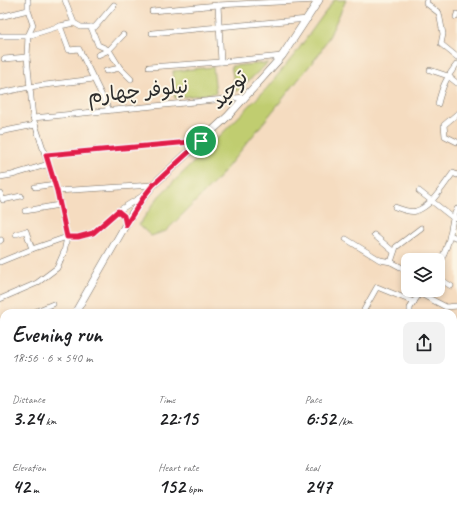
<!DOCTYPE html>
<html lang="en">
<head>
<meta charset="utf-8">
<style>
	:root { --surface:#fff; --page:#f2f2f2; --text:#202124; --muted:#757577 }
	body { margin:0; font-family:Caveat,"Playpen Sans Arabic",sans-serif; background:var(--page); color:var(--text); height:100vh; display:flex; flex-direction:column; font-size:15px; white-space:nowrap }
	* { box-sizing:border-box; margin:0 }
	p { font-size:13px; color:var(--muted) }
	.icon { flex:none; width:22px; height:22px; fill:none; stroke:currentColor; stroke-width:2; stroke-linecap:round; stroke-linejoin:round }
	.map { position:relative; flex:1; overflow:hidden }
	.side { position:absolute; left:0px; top:309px; width:457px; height:212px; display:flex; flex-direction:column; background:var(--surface); border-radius:12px 12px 0 0; box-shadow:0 2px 6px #0003 }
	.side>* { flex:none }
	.tools { position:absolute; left:401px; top:253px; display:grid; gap:8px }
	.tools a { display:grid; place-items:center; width:44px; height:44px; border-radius:8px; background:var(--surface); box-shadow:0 2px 6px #0003; font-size:20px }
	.pin { position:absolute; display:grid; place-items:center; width:34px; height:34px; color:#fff; margin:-17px; border:2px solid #fff; border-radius:50%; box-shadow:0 1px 4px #0007 }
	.round { display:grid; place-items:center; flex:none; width:42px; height:42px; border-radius:8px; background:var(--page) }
	.headline { display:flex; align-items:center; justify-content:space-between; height:68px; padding:0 12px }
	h1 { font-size:22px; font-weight:800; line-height:30px }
	.stats { display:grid; grid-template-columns:repeat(3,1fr); gap:6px; height:68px; padding:4px 12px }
	.stats div { display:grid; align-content:center }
	.stats b { font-size:20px; font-weight:800 }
	.stats small { font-size:11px; font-weight:400 }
	.stats p { font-size:11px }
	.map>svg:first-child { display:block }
	.green { fill:#c0cd6f; stroke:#767c4d }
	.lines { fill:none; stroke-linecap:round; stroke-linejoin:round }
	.minor-casing { stroke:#72695f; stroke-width:6 }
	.secondary-casing { stroke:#72695f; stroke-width:8 }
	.minor { stroke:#fff; stroke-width:5 }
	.secondary { stroke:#fff; stroke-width:7 }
	.route-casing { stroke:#fff; stroke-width:8 }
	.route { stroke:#e11d48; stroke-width:5 }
	.labels { text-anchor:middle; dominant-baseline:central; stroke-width:4; stroke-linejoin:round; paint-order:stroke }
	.street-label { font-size:20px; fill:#2b2b2b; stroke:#fcf5e5 }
</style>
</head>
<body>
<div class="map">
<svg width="457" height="521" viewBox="0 0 457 521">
	<rect width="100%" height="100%" fill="#fcf5e5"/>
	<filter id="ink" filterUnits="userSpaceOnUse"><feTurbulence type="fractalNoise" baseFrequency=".025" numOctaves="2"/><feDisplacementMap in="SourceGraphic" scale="8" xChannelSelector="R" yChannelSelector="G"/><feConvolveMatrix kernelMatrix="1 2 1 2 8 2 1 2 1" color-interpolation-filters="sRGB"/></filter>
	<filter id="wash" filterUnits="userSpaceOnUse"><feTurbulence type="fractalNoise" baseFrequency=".012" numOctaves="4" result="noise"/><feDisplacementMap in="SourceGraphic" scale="16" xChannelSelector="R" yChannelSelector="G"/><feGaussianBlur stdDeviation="0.9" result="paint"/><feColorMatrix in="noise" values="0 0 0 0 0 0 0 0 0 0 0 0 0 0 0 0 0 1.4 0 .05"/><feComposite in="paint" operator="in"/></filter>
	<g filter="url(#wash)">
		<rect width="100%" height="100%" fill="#f5dcc0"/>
		<!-- green -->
		<g class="green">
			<polygon points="334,0 346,0 330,35 319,54 217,180 166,231 151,236 139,225 159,196 196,160 267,88 295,54"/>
			<polygon points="268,63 236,92 231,66"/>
			<polygon points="213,67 216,93 175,98 173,71"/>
			<polygon points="0,478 4,478 4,517 36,517 33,521 0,521"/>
		</g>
	</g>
	<g filter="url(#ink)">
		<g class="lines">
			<defs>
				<g id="minor">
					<polyline points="65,0 74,23 60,26 69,50 79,49 109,110"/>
					<polyline points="427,0 426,3 439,13 443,34 441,44 457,57"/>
					<polyline points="218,5 221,62"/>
					<polyline points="152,11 218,5 318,0"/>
					<polyline points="0,17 28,10"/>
					<polyline points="456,17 457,14"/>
					<polyline points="74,23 81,27 95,27 114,5"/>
					<polyline points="91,27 98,45 109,50 120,68 131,79"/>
					<polyline points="152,33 308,19"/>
					<polyline points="0,36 28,36 60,26"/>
					<polyline points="98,55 109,50 123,35"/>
					<polyline points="4,59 27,57"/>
					<polyline points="149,67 221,62 282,56"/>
					<polyline points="430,70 448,76 457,83"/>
					<polyline points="106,71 120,68"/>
					<polyline points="0,93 29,87 94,79"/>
					<path d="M438,104C442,87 446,78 457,64"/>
					<polyline points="457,114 444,125 445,136 457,142"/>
					<polyline points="33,118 245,97"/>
					<polyline points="0,132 35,125"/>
					<polyline points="46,155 200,141"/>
					<polyline points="0,177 12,175 49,164"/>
					<polyline points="35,187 55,184"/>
					<polyline points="57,191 153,185"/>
					<polyline points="419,191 452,217 457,219"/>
					<polyline points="0,193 3,200 21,196"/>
					<path d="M395,207C401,209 409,213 416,211C432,206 443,186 453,173L457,175"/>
					<polyline points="25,211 59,205"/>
					<polyline points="118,211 124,216 126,225"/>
					<polyline points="16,234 26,231 32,249"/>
					<polyline points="374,235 394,252"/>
					<polyline points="450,235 457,238"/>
					<polyline points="346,239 380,260 391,262 408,271"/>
					<polyline points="0,241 1,240"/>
					<polyline points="0,262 32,249 67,237 78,237 93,233 118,211 144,195"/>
					<polyline points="391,262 396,247 421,228"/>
					<path d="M438,265C444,255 448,245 450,234C452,225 452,218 457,209"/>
					<polyline points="438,278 451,286"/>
					<polyline points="419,293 446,307 457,306"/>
					<polyline points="0,299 37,283 57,268 64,252 67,237 57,191 33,118 27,57 28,36 33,25 28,10 28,0"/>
					<polyline points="32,313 53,304"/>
					<polyline points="364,313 364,310 377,287 414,302"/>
					<polyline points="410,313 410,308 421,291"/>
					<polyline points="1,323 4,334"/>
					<polyline points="453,351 457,353"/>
					<polyline points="0,365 4,363"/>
					<polyline points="453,366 457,368"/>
					<polyline points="453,401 457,405"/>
					<polyline points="0,403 4,401"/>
					<polyline points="453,436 457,431"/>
					<polyline points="453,474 457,470"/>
					<polyline points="293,517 339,521"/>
					<polyline points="426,517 433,521"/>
				</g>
				<g id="secondary">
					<polyline points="75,313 133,212 145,195 153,185 228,116 282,56 319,0"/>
					<polyline points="0,445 4,440"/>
				</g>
			</defs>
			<!-- minor casing -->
			<use href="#minor" class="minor-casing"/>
			<!-- secondary casing -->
			<use href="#secondary" class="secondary-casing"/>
			<!-- minor -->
			<use href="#minor" class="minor"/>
			<!-- secondary -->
			<use href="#secondary" class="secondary"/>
		</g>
	</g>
	<g class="lines" filter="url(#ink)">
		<defs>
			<polygon id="route" points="201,141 153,185 145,195 126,225 124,216 118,211 93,233 78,237 67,237 57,191 46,155"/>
		</defs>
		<!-- route casing -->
		<use href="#route" class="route-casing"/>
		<!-- route -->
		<use href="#route" class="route"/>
	</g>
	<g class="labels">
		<!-- street labels -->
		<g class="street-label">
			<text transform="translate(229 90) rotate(-47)">توحید</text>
			<text transform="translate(138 91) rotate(-6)">نیلوفر چهارم</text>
		</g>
	</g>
</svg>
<div class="tools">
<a><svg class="icon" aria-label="layers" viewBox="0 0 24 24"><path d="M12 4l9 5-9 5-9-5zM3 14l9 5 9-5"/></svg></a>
</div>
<div class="pin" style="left:201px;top:141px;background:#1e9e55"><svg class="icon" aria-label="arrive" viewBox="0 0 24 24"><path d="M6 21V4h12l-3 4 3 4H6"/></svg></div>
<section class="side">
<div class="headline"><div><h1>Evening run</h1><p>18:56 · 6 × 540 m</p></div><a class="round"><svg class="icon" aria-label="share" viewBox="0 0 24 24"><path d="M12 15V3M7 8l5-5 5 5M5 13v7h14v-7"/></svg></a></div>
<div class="stats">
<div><p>Distance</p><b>3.24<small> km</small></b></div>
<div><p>Time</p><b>22:15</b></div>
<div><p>Pace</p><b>6:52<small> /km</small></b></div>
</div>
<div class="stats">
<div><p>Elevation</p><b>42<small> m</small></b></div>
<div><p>Heart rate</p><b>152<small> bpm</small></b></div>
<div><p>kcal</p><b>247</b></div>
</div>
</section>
</div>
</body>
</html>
